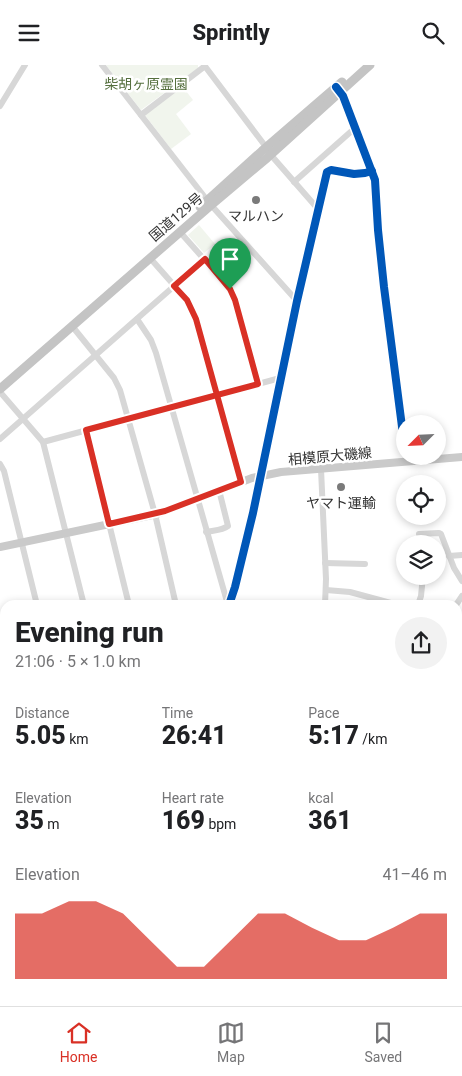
<!DOCTYPE html>
<html lang="en">
<head>
<meta charset="utf-8">
<style>
	:root { --surface:#fff; --page:#f2f2f2; --text:#202124; --muted:#757577; --line:#e0e0e0; --accent:#d93025 }
	body { margin:0; font-family:Roboto,"Noto Sans JP",sans-serif; background:var(--page); color:var(--text); height:100vh; display:flex; flex-direction:column; font-size:19px; white-space:nowrap }
	* { box-sizing:border-box; margin:0 }
	p { font-size:16px; color:var(--muted) }
	.icon { flex:none; width:28px; height:28px; fill:none; stroke:currentColor; stroke-width:2; stroke-linecap:round; stroke-linejoin:round }
	.map { position:relative; flex:1; overflow:hidden }
	.drawer { position:absolute; left:0px; top:535px; width:462px; height:406px; display:flex; flex-direction:column; background:var(--surface); border-radius:15px 15px 0 0; box-shadow:0 2px 8px #0003 }
	.drawer>* { flex:none }
	.needle { width:32px; rotate:246deg }
	.fabs { position:absolute; left:396px; top:350px; display:grid; gap:10px }
	.fabs a { display:grid; place-items:center; width:50px; height:50px; border-radius:50%; background:var(--surface); box-shadow:0 2px 8px #0003; font-size:25px }
	.pin { position:absolute; display:grid; place-items:center; width:42px; height:42px; color:#fff; margin:-51px -21px; border-radius:50% 50% 50% 0; rotate:-45deg; box-shadow:0 0 5px #0007 }
	.pin .icon { rotate:45deg }
	.round { display:grid; place-items:center; flex:none; width:52px; height:52px; border-radius:26px; background:var(--page) }
	.overview { display:flex; align-items:center; justify-content:space-between; height:85px; padding:0 15px }
	h1 { font-size:28px; font-weight:800; line-height:38px }
	.metrics { display:grid; grid-template-columns:repeat(3,1fr); gap:8px; height:85px; padding:5px 15px }
	.metrics div { display:grid; align-content:center }
	.metrics b { font-size:25px; font-weight:800 }
	.metrics small { font-size:14px; font-weight:400 }
	.metrics p { font-size:14px }
	.chart { height:140px; padding:10px 15px }
	.chart p { display:flex; justify-content:space-between }
	.chart svg { width:100%; height:90px; margin-top:5px; fill:var(--accent); opacity:.7 }
	header { display:flex; justify-content:space-between; align-items:center; height:65px; padding:0 15px; background:var(--surface); font-size:22px; font-weight:800 }
	.dock { display:flex; justify-content:space-around; align-items:center; height:70px; border-top:1px solid var(--line); background:var(--surface); font-size:14px; color:var(--muted) }
	.dock a { display:grid; justify-items:center; gap:2px }
	.dock .selected { color:var(--accent) }
	.map>svg:first-child { display:block }
	.green { fill:#f1f5ed }
	.lines { fill:none; stroke-linecap:round; stroke-linejoin:round }
	.minor { stroke:#d7d7d7; stroke-width:6 }
	.major { stroke:#cacaca; stroke-width:8 }
	.highway { stroke:#c4c4c4; stroke-width:9 }
	.cycleway-casing { stroke:#fff; stroke-width:11 }
	.cycleway { stroke:#0057b8; stroke-width:8 }
	.route-casing { stroke:#fff; stroke-width:10 }
	.route { stroke:#d93025; stroke-width:6 }
	.poi-dot { fill:#7a7a7a; stroke:#fff; stroke-width:2 }
	.labels { text-anchor:middle; dominant-baseline:central; stroke-width:5; stroke-linejoin:round; paint-order:stroke }
	.park-label { font-size:14px; fill:#56703f; stroke:#fff }
	.poi-label { font-size:14px; fill:#333; stroke:#fff }
	.street-label { font-size:14px; fill:#333; stroke:#fff }
</style>
</head>
<body>
<header><svg class="icon" aria-label="menu" viewBox="0 0 24 24"><path d="M4 6h16M4 12h16M4 18h16"/></svg>Sprintly<svg class="icon" aria-label="search" viewBox="0 0 24 24"><circle cx="10" cy="10" r="6"/><path d="M15 15l6 6"/></svg></header>
<div class="map">
<svg width="462" height="941" viewBox="0 0 462 941">
	<rect width="100%" height="100%" fill="#fff"/>
	<!-- green -->
	<g class="green">
		<polygon points="106,0 198,0 198,3 141,45"/>
		<polygon points="182,21 193,35 176,49 191,69 171,84 145,50"/>
		<polygon points="199,160 215,179 204,188 188,170"/>
	</g>
	<g class="lines">
		<!-- minor -->
		<g class="minor">
			<polyline points="102,0 207,135"/>
			<polyline points="204,0 266,82 270,89 318,144"/>
			<polyline points="339,25 343,31 375,115 378,165 384,222 405,385"/>
			<polyline points="0,41 25,0"/>
			<polyline points="141,50 205,1"/>
			<polyline points="294,117 355,63"/>
			<polyline points="211,140 297,236"/>
			<polyline points="180,167 226,219 233,229 258,319"/>
			<polyline points="150,193 187,235 194,249 218,330 241,417"/>
			<polyline points="137,254 151,275 156,288 228,540"/>
			<polyline points="72,261 114,313 120,325 155,449 176,540"/>
			<polyline points="0,327 43,377 84,540"/>
			<polyline points="86,365 129,540"/>
			<polyline points="0,374 205,194"/>
			<polyline points="43,377 280,313"/>
			<polyline points="0,399 4,406 37,540"/>
			<polyline points="321,404 326,514 325,540"/>
			<path d="M206,467C213,465 221,466 228,461L219,425"/>
			<polyline points="419,469 439,468 441,469 454,503 462,516"/>
			<polyline points="449,491 462,490"/>
			<polyline points="325,498 365,499"/>
			<polyline points="326,525 350,527 398,540"/>
			<polyline points="229,540 235,522 253,448 297,236 327,107 331,105 354,109 365,108 372,106"/>
			<polyline points="418,540 421,531 423,511"/>
			<polyline points="456,540 462,531"/>
			<polyline points="0,589 5,612"/>
			<polyline points="458,617 462,620"/>
			<polyline points="458,661 462,663"/>
			<polyline points="458,680 462,671"/>
			<polyline points="0,703 5,703"/>
			<polyline points="458,721 462,722"/>
			<polyline points="458,758 462,759"/>
			<polyline points="458,805 462,807"/>
			<polyline points="458,863 462,864"/>
			<polyline points="458,895 462,896"/>
			<polyline points="461,915 462,910"/>
			<polyline points="27,936 27,941"/>
			<polyline points="146,936 146,941"/>
			<polyline points="250,936 251,941"/>
			<polyline points="427,936 441,941"/>
		</g>
		<!-- major -->
		<polyline class="major" points="0,482 157,449 252,413 281,407 462,392"/>
		<!-- highway -->
		<g class="highway">
			<polyline points="200,142 262,86 342,17"/>
			<polyline points="0,324 211,140 267,93 370,0"/>
		</g>
		<defs>
			<g id="cycleway">
				<polyline points="336,22 343,31 375,115 378,165 384,222 405,385"/>
				<polyline points="229,540 235,522 253,448 297,236 327,107 331,105 354,109 365,108 372,106"/>
			</g>
		</defs>
		<!-- cycleway casing -->
		<use href="#cycleway" class="cycleway-casing"/>
		<!-- cycleway -->
		<use href="#cycleway" class="cycleway"/>
	</g>
	<g class="lines">
		<defs>
			<polyline id="route" points="230,224 235,235 258,319 86,365 109,459 165,446 241,417 196,254 187,235 174,221 205,194 230,224"/>
		</defs>
		<!-- route casing -->
		<use href="#route" class="route-casing"/>
		<!-- route -->
		<use href="#route" class="route"/>
	</g>
	<!-- markers -->
	<g class="poi-dot">
		<circle cx="256" cy="135" r="5"/>
		<circle cx="341" cy="422" r="5"/>
	</g>
	<g class="labels">
		<!-- park labels -->
		<g class="park-label">
			<text x="146" y="19">柴胡ヶ原霊園</text>
		</g>
		<!-- poi labels -->
		<g class="poi-label">
			<text x="256" y="151">マルハン</text>
			<text x="341" y="438">ヤマト運輸</text>
		</g>
		<!-- street labels -->
		<g class="street-label">
			<text transform="translate(176 152) rotate(-41)">国道129号</text>
			<text transform="translate(330 391) rotate(-5)">相模原大磯線</text>
		</g>
	</g>
</svg>
<div class="fabs">
<a><svg class="needle" viewBox="-14 -14 28 28"><path d="M0-13l5 13h-10z" fill="#e53935"/><path d="M0 13l5-13h-10z" fill="#757577"/></svg></a>
<a><svg class="icon" aria-label="locate" viewBox="0 0 24 24"><circle cx="12" cy="12" r="6"/><path d="M12 2v4M12 18v4M2 12h4M18 12h4"/></svg></a>
<a><svg class="icon" aria-label="layers" viewBox="0 0 24 24"><path d="M12 4l9 5-9 5-9-5zM3 14l9 5 9-5"/></svg></a>
</div>
<div class="pin" style="left:230px;top:224px;background:#1e9e55"><svg class="icon" aria-label="arrive" viewBox="0 0 24 24"><path d="M6 21V4h12l-3 4 3 4H6"/></svg></div>
<section class="drawer">
<div class="overview"><div><h1>Evening run</h1><p>21:06 · 5 × 1.0 km</p></div><a class="round"><svg class="icon" aria-label="share" viewBox="0 0 24 24"><path d="M12 15V3M7 8l5-5 5 5M5 13v7h14v-7"/></svg></a></div>
<div class="metrics">
<div><p>Distance</p><b>5.05<small> km</small></b></div>
<div><p>Time</p><b>26:41</b></div>
<div><p>Pace</p><b>5:17<small> /km</small></b></div>
</div>
<div class="metrics">
<div><p>Elevation</p><b>35<small> m</small></b></div>
<div><p>Heart rate</p><b>169<small> bpm</small></b></div>
<div><p>kcal</p><b>361</b></div>
</div>
<div class="chart"><p><span>Elevation</span>41–46 m</p>
<svg viewBox="0 0 160 44" preserveAspectRatio="none"><path d="M0 44V12L10 12L20 6L30 6L40 12L50 25L60 38L70 38L80 25L90 12L100 12L110 19L120 25L130 25L140 19L150 12L160 12V44z"/></svg>
</div>
</section>
</div>
<nav class="dock">
<a class="selected"><svg class="icon" aria-label="home" viewBox="0 0 24 24"><path d="M3 11l9-7 9 7M6 9v11h12V9"/></svg>Home</a>
<a><svg class="icon" aria-label="map" viewBox="0 0 24 24"><path d="M3 6l6-2 6 2 6-2v14l-6 2-6-2-6 2zM9 4v14M15 6v14"/></svg>Map</a>
<a><svg class="icon" aria-label="saved" viewBox="0 0 24 24"><path d="M7 4h10v16l-5-4-5 4z"/></svg>Saved</a>
</nav>
</body>
</html>
